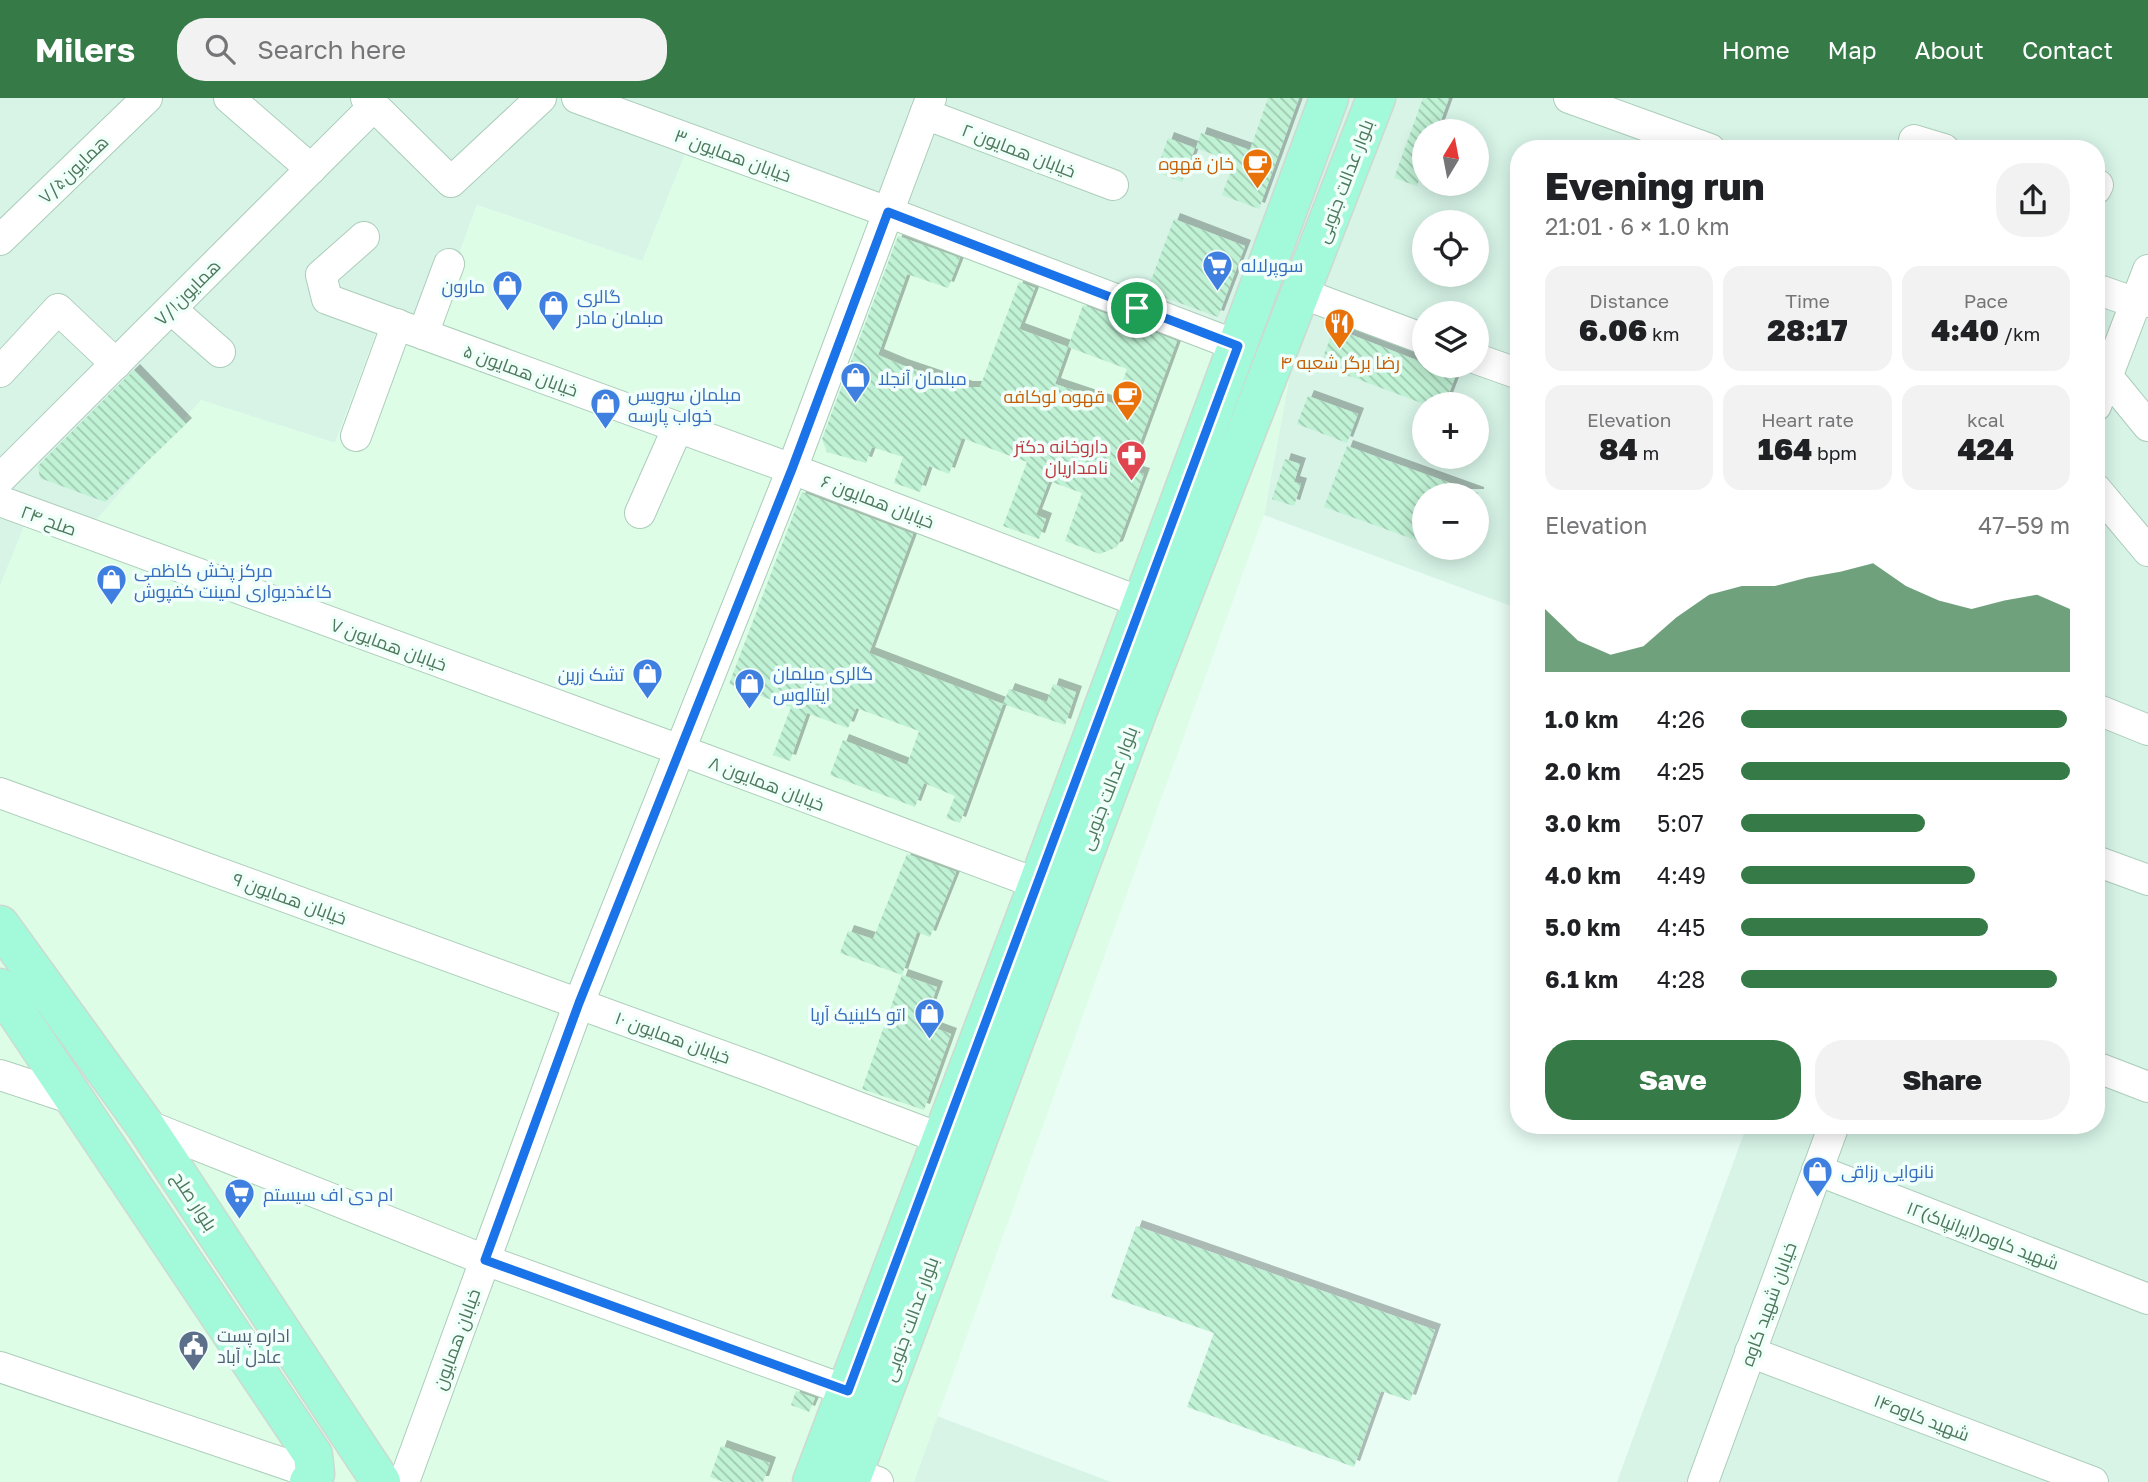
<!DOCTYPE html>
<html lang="en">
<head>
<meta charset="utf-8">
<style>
	:root { --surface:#fff; --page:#f2f2f2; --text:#202124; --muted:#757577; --accent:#357a47 }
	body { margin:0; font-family:"Golos Text",Cairo,sans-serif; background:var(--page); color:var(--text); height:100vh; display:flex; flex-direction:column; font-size:26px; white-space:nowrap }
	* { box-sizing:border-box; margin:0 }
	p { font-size:23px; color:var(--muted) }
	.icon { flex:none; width:38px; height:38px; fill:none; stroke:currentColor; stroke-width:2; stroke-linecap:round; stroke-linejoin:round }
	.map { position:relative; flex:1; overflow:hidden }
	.drawer { position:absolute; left:1510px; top:42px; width:595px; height:994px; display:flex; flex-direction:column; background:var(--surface); border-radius:28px; box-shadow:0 4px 18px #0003 }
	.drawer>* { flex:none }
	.needle { width:46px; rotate:10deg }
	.fabs { position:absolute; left:1412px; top:21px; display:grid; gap:14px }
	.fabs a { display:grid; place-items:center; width:77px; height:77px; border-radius:50%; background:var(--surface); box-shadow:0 4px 18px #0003; font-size:35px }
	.pin { position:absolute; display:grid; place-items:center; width:60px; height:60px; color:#fff; margin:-30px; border:4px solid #fff; border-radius:50%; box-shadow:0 2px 7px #0007 }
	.round { display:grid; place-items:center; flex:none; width:74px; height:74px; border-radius:28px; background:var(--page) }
	.head { display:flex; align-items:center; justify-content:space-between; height:119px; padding:0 35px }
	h1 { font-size:38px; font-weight:800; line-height:52px }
	.figures { display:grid; grid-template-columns:repeat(3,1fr); gap:10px; height:119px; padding:7px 35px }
	.figures div { display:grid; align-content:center; border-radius:18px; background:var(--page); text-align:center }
	.figures b { font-size:30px; font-weight:800 }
	.figures small { font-size:19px; font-weight:400 }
	.figures p { font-size:19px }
	.chart { height:196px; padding:14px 35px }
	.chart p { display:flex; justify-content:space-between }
	.chart svg { width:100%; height:126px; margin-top:7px; fill:var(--accent); opacity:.7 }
	.button { display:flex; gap:14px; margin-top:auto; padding:14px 35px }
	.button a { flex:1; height:80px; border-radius:28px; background:var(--accent); color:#fff; font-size:28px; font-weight:800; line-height:80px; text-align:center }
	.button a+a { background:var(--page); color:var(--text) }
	ul { padding:0 35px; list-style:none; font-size:23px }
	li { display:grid; grid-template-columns:112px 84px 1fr; align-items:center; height:52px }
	li i { height:18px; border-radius:9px; background:var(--accent) }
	header { display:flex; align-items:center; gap:42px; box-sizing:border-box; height:98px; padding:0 35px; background:var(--accent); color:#fff }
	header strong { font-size:33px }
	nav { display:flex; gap:38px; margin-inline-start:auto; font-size:24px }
	.search { width:490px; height:63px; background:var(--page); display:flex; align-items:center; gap:18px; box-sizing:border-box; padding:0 24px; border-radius:28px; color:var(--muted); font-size:26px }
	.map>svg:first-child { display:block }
	.residential { fill:#d7f4e7; fill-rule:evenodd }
	.commercial { fill:#ddfde7 }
	.building { fill:url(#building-back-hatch); fill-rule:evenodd; filter:url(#shadow) }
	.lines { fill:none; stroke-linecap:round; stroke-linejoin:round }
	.minor-casing { stroke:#accdba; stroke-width:32 }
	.major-casing { stroke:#cdd9d1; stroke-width:41 }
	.minor { stroke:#fff; stroke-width:30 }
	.major { stroke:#a2fada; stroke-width:38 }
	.route-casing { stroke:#fff; stroke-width:14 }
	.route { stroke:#1a73e8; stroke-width:9 }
	.labels { text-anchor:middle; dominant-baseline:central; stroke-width:7; stroke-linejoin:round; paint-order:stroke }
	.street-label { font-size:18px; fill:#4c785c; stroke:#f0fff9 }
	.food-label { font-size:18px; fill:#c56008; stroke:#f0fff9; text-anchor:end }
	.shop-label { font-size:18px; fill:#366cbe; stroke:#f0fff9; text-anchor:start }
	.health-label { font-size:18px; fill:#be3a42; stroke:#f0fff9; text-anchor:end }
	.service-label { font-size:18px; fill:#4e5e75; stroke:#f0fff9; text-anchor:start }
</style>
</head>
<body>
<header>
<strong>Milers</strong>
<div class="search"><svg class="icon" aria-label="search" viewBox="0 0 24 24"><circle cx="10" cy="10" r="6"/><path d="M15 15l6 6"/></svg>Search here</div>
<nav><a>Home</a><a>Map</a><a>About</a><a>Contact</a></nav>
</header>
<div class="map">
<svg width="2148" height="1384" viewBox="0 0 2148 1384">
	<defs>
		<pattern id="building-back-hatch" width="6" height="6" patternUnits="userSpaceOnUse" patternTransform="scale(1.75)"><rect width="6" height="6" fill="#c0f2d5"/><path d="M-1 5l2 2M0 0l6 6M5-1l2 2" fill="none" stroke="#9ec9b0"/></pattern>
		<filter id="shadow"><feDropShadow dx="6" dy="-6" stdDeviation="0" flood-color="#0004"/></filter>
	</defs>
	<rect width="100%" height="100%" fill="#e9fdf5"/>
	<!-- residential -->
	<g class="residential">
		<path d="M0,0H2148V1384H1617L1747,1027H2096V51H1519V511L1264,417L1291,271L642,163L477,107L432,229L385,212L335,345L201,302L77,444L0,487ZM1424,33H1477V86H1424ZM1424,124H1477V177H1424ZM1424,215H1477V268H1424ZM1424,306H1477V359H1424ZM1424,397H1477V450H1424Z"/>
		<polygon points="937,1318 1111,1384 914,1384"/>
	</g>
	<!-- commercial -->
	<polygon class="commercial" points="696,28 1291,271 1264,417 914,1384 0,1384 0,487 24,428 77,444 201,302 335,345 385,211 432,229 477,107 642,163"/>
	<!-- building -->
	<g class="building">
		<polygon points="1268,0 1299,0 1259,111 1222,97 1234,64 1196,50 1201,35 1250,52"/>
		<polygon points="1423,0 1449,0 1437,33 1424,33 1424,66 1417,88 1394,80"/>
		<polygon points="1168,40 1195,50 1182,84 1156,74"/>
		<polygon points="1174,121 1245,148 1218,219 1147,193"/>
		<path d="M898,138L960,160L948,190L907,176L878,257L902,267L967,289H980L1019,184L1035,190L1019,231L1068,249L1083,207L1177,243L1130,372L1144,376L1117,449L1100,456L1065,443L1082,395L1049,383L1036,417L1046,421L1039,441L1003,428L1027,364L962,340L949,376L929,368L920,394L894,385L903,359L872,349L866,365L827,354L822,341ZM1068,249L1127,271L1115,306L1055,286Z"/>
		<polygon points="1334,230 1424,265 1424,268 1433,268 1456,277 1445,306 1424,306 1320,267"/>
		<polygon points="134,272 186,326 105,404 40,380 38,368"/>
		<polygon points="1308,298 1358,316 1347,345 1297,326"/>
		<polygon points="1347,348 1478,395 1478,397 1424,397 1424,445 1324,409"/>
		<polygon points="1285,361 1300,366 1294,384 1301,386 1294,408 1272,401"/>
		<polygon points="802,394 913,436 869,555 1003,606 960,725 946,720 955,698 924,685 915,709 830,677 843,642 907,667 919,633 856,610 848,630 807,615 790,663 773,657 791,609 729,586"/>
		<polygon points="1053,586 1076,594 1065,627 1003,606 1009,591 1047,604"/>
		<polygon points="907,756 956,774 930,839 917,834 902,877 937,889 924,926 951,936 924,1012 862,991 902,877 840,855 848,833 873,841"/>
		<polygon points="1136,1128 1435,1232 1410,1303 1381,1293 1354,1369 1187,1309 1214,1235 1111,1199"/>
		<polygon points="796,1293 815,1300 809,1314 791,1307"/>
		<polygon points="721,1348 770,1365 763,1384 724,1384 710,1379"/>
	</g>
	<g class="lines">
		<defs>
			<g id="minor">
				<polyline points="229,0 311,71"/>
				<polyline points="366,0 451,84 541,0"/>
				<polyline points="577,0 888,114 1238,248"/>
				<polyline points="1569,0 1710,51"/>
				<polyline points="925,16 1113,87"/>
				<polyline points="1914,42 1944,51"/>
				<polyline points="2096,91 2098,87"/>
				<polyline points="364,139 321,177 327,201 792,371 1143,505"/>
				<polyline points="0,142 147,0"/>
				<polyline points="2096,191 2136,205 2148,204"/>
				<polyline points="1301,195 1424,241"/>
				<polyline points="171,211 220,254"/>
				<polyline points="423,236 449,166"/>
				<polyline points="1477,261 1519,276"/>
				<polyline points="0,274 58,211 116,266"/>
				<polyline points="2107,278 2148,328"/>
				<polyline points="2096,308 2148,172"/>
				<polyline points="356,338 397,226"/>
				<polyline points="0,381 374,8"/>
				<polyline points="2096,391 2148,453"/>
				<polyline points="0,403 680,652 1038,786"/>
				<polyline points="640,415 678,329"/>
				<polyline points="2096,611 2148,632"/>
				<polyline points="0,695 766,974 942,1041"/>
				<polyline points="2096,763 2148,782"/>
				<polyline points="2096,969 2148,989"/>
				<polyline points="0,977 76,1002"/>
				<polyline points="144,1026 485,1162 848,1293"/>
				<polyline points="1817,1072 2148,1201"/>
				<polyline points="1750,1254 2093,1384"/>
				<polyline points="0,1269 315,1376"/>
				<polyline points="853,1375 878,1384"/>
				<polyline points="404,1384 579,905 792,371 931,0"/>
				<polyline points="1703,1384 1834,1027"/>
			</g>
			<g id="major">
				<polyline points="0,827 144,1026 381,1384"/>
				<polyline points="0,890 313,1357 315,1376 309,1384"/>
				<polyline points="812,1384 1038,786 1329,0"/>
				<polyline points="850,1384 1138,612 1376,0"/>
			</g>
		</defs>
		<!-- minor casing -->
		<use href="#minor" class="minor-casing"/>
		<!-- major casing -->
		<use href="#major" class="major-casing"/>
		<!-- minor -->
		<use href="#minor" class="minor"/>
		<!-- major -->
		<use href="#major" class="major"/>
	</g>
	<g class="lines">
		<defs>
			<polygon id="route" points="888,114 1238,248 848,1293 485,1162 579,905 792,371"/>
		</defs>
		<!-- route casing -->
		<use href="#route" class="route-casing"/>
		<!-- route -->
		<use href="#route" class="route"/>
	</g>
	<!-- icons -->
	<defs>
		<symbol id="cafe-pin" viewBox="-11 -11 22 30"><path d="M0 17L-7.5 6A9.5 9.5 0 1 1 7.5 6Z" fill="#e8710a" stroke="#f0fff9"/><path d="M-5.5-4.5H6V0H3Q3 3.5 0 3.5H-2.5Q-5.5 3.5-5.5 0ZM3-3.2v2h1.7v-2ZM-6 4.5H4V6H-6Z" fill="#fff"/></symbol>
		<symbol id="supermarket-pin" viewBox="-11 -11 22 30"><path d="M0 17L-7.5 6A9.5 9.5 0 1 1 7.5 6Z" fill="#3f7fe0" stroke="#f0fff9"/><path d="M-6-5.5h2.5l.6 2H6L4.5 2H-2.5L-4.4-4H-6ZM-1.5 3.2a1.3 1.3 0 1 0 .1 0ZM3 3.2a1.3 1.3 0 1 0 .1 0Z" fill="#fff"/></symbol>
		<symbol id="shop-pin" viewBox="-11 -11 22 30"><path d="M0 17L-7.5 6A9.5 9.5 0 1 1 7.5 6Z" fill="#3f7fe0" stroke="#f0fff9"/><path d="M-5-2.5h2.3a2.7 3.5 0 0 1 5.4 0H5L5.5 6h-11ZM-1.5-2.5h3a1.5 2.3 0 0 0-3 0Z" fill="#fff"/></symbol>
		<symbol id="restaurant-pin" viewBox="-11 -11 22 30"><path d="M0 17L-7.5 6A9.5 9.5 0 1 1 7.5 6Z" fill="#e8710a" stroke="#f0fff9"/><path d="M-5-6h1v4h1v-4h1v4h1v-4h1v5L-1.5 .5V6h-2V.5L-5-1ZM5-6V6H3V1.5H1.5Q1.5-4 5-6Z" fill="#fff"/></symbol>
		<symbol id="pharmacy-pin" viewBox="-11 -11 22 30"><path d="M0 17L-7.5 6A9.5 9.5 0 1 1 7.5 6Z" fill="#e0444e" stroke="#f0fff9"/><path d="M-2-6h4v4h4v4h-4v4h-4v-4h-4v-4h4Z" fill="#fff"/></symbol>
		<symbol id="civic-pin" viewBox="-11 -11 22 30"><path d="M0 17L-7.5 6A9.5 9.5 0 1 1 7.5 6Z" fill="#5c6f8a" stroke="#f0fff9"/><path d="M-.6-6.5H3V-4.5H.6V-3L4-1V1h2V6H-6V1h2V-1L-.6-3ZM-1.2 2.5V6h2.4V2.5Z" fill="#fff"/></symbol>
	</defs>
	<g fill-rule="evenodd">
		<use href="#cafe-pin" x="1240" y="48" width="35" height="47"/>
		<use href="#supermarket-pin" x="1200" y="150" width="35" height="47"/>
		<use href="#shop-pin" x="490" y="170" width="35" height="47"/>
		<use href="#shop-pin" x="536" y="190" width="35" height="47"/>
		<use href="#restaurant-pin" x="1322" y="208" width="35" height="47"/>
		<use href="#shop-pin" x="838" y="262" width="35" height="47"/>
		<use href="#cafe-pin" x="1110" y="280" width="35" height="47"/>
		<use href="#shop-pin" x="588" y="288" width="35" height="47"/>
		<use href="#pharmacy-pin" x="1114" y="340" width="35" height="47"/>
		<use href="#shop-pin" x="94" y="464" width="35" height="47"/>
		<use href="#shop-pin" x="630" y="558" width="35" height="47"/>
		<use href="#shop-pin" x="732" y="568" width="35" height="47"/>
		<use href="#shop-pin" x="912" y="898" width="35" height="47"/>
		<use href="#shop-pin" x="1800" y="1056" width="35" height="47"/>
		<use href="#supermarket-pin" x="222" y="1078" width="35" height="47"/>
		<use href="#civic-pin" x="176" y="1230" width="35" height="47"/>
	</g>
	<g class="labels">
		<!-- street labels -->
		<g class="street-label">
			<text transform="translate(1019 52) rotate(21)">خیابان همایون ۲</text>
			<text transform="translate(733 57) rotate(20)">خیابان همایون ۳</text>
			<text transform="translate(73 71) rotate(-44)">همایون۷/۵</text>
			<text transform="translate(1344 83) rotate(-69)">بلوار عدالت جنوبی</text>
			<text transform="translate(187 194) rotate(-45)">همایون۷/۱</text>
			<text transform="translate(521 272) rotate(20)">خیابان همایون ۵</text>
			<text transform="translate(878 403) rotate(21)">خیابان همایون ۶</text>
			<text transform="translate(49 422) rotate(20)">صلح ۲۴</text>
			<text transform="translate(389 546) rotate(20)">خیابان همایون ۷</text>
			<text transform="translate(767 685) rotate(21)">خیابان همایون ۸</text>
			<text transform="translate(1108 690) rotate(-69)">بلوار عدالت جنوبی</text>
			<text transform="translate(290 800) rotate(20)">خیابان همایون ۹</text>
			<text transform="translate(673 939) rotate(20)">خیابان همایون ۱۰</text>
			<text transform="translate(195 1103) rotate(57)">بلوار صلح</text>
			<text transform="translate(1983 1137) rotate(21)">۱۲شهید کاوه(ایرانپاک)</text>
			<text transform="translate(1768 1206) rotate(-70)">خیابان شهید کاوه</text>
			<text transform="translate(910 1221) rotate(-70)">بلوار عدالت جنوبی</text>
			<text transform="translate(456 1241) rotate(-70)">خیابان همایون</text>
			<text transform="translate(1922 1319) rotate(21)">شهید کاوه۱۴</text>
		</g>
		<!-- food labels -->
		<g class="food-label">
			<text x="1234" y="65">خان قهوه</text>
			<text x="1340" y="264" text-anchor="middle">رضا برگر شعبه ۴</text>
			<text x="1105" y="298">قهوه لوکافه</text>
		</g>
		<!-- shop labels -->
		<g class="shop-label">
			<text x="1241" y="167">سوپرلاله</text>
			<text x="485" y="188" text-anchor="end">مارون</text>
			<text x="577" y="198">گالری<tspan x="577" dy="21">مبلمان مادر</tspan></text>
			<text x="878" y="280">مبلمان آنجلا</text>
			<text x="628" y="296">مبلمان سرویس<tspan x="628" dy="21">خواب پارسه</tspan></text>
			<text x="134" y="472">مرکز پخش کاظمی<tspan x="134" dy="21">کاغذدیواری لمینت کفپوش</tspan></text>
			<text x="773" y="575">گالری مبلمان<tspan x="773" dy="21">ایتالوس</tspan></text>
			<text x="624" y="576" text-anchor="end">تشک زرین</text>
			<text x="906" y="916" text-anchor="end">اتو کلینیک آریا</text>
			<text x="1841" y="1073">نانوایی رزاقی</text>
			<text x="263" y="1096">ام دی اف سیستم</text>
		</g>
		<!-- health labels -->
		<g class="health-label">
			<text x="1108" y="348">داروخانه دکتر<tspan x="1108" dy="21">نامداریان</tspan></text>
		</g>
		<!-- service labels -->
		<g class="service-label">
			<text x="217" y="1237">اداره پست<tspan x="217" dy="21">عادل آباد</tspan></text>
		</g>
	</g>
</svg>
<div class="fabs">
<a><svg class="needle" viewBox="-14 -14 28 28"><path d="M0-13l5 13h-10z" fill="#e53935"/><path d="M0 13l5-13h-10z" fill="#757577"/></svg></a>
<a><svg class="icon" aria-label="locate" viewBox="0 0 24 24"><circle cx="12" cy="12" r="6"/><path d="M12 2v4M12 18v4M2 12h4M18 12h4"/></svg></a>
<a><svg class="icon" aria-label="layers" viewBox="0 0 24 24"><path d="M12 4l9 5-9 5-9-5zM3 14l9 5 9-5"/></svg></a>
<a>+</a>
<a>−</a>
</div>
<div class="pin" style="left:1137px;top:210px;background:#1e9e55"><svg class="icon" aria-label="arrive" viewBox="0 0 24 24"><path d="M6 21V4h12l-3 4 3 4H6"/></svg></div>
<section class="drawer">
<div class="head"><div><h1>Evening run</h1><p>21:01 · 6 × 1.0 km</p></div><a class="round"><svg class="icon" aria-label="share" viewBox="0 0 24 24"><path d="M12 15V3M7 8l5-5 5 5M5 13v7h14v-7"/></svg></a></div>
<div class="figures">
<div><p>Distance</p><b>6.06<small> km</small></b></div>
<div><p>Time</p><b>28:17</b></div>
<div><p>Pace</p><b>4:40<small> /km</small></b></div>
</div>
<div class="figures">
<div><p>Elevation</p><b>84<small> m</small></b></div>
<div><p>Heart rate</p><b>164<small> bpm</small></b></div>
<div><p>kcal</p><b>424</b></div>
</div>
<div class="chart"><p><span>Elevation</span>47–59 m</p>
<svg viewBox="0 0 160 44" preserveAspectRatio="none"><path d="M0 44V22L10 33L20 38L30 35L40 25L50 17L60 14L70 14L80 11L90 9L100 6L110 14L120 19L130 22L140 19L150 17L160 22V44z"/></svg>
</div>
<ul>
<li><b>1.0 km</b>4:26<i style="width:99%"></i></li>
<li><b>2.0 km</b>4:25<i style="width:100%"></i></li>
<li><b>3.0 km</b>5:07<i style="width:56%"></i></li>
<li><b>4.0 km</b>4:49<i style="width:71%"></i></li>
<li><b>5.0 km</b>4:45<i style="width:75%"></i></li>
<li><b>6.1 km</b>4:28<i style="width:96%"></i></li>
</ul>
<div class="button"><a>Save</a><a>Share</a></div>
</section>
</div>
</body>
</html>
